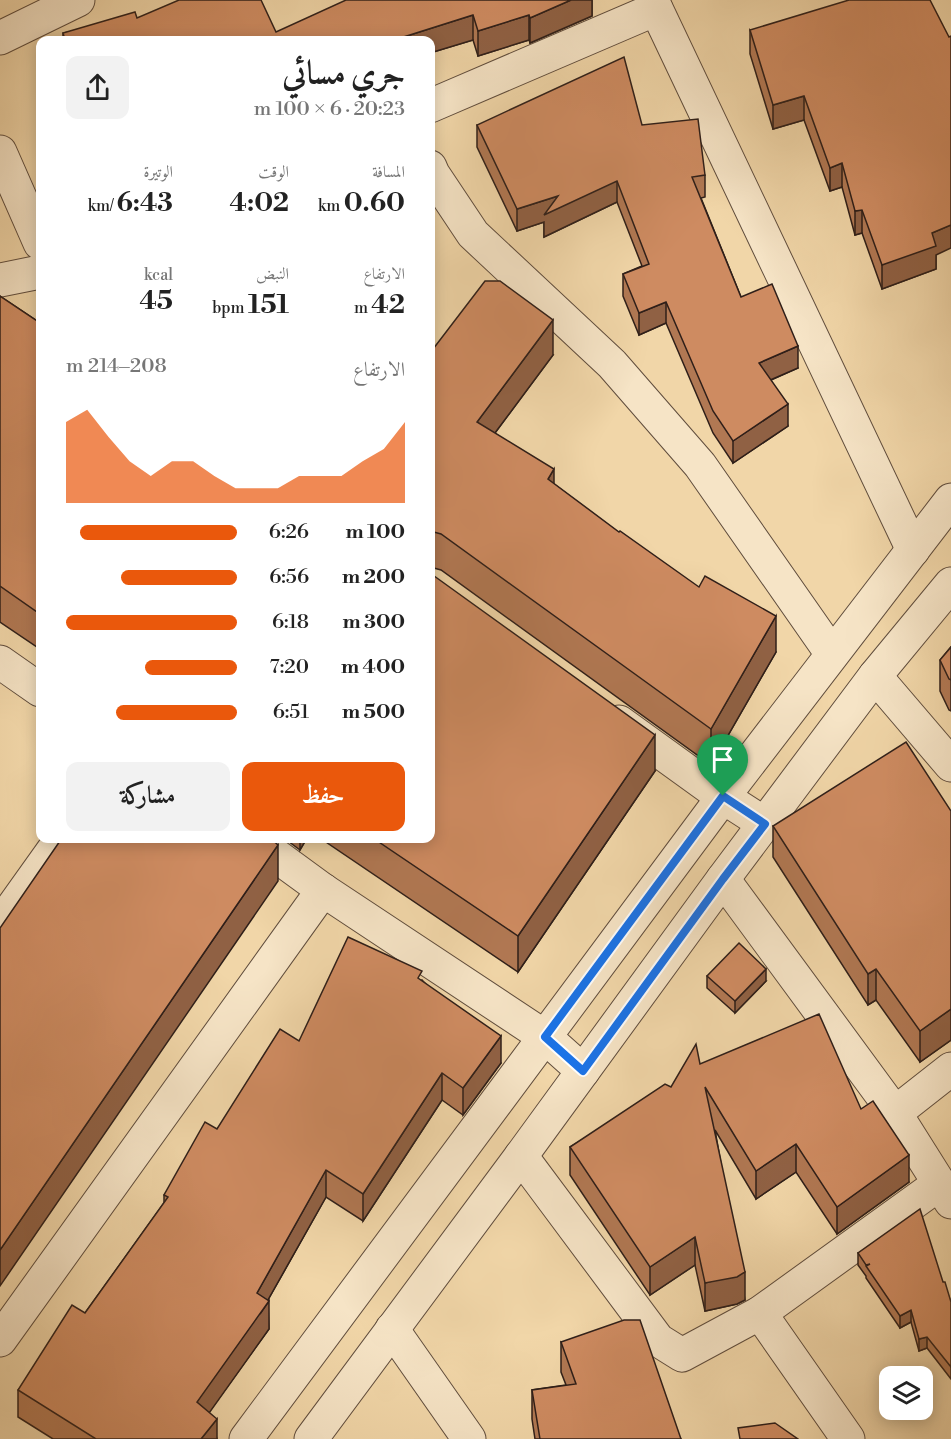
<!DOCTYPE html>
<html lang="ar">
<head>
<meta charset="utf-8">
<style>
	:root { --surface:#fff; --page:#f2f2f2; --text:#222; --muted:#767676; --accent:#ea580c }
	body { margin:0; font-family:"Libre Bodoni",Amiri,serif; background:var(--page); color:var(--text); direction:rtl; height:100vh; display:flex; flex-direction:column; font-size:22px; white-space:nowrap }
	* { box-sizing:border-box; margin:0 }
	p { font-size:20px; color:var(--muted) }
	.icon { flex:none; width:33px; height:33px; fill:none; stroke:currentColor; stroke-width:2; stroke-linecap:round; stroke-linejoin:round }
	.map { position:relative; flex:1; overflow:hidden; direction:ltr }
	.panel { position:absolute; left:36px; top:36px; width:399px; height:807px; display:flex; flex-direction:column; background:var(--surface); border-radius:12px; box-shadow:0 3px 15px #0003; direction:rtl }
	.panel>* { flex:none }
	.fabs { position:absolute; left:879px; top:1366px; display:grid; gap:12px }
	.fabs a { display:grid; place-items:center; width:54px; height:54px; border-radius:12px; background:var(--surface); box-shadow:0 3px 15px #0003; font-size:30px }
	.pin { position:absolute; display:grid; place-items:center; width:51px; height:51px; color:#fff; margin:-62px -26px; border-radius:50% 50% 50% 0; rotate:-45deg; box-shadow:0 0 6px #0007 }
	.pin .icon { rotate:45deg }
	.round { display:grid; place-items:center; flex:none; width:63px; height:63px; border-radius:12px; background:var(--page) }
	.summary { display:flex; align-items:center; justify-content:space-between; height:102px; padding:0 30px }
	h1 { font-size:33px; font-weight:800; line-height:45px }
	.figures { display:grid; grid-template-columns:repeat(3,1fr); gap:9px; height:102px; padding:6px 30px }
	.figures div { display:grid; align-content:center }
	.figures b { font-size:26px; font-weight:800 }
	.figures small { font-size:16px; font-weight:400 }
	.figures p { font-size:16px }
	.chart { height:168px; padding:12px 30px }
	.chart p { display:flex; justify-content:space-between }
	.chart svg { width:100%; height:108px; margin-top:6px; fill:var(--accent); opacity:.7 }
	.primary-button { display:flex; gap:12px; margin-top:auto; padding:12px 30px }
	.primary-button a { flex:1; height:69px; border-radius:12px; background:var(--accent); color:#fff; font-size:24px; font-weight:800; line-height:69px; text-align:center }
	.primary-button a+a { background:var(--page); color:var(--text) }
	ul { padding:0 30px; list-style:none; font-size:20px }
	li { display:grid; grid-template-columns:96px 72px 1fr; align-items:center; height:45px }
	li i { height:15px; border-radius:8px; background:var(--accent) }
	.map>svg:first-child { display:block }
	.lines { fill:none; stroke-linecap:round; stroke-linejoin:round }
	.minor-casing { stroke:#604d3d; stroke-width:35 }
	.tertiary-casing { stroke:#604d3d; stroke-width:35 }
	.minor { stroke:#f6e4c6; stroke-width:33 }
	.tertiary { stroke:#f6e4c6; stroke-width:33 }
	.wall { fill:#b17853; stroke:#2f1f19; stroke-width:1.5 }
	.shaded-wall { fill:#906144; stroke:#2f1f19; stroke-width:1.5 }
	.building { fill:#ce8b61; stroke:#2f1f19; stroke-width:1.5 }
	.route-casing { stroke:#fff; stroke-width:12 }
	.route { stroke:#1a73e8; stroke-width:8 }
</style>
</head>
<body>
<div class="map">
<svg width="951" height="1439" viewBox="0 0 951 1439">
	<rect width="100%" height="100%" fill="#f1d6a8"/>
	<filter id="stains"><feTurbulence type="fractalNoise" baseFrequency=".00333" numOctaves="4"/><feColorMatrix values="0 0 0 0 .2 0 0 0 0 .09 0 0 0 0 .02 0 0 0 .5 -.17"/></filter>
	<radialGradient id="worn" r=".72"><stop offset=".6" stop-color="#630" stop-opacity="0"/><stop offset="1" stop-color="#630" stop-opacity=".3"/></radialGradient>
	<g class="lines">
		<defs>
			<g id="minor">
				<polyline points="652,0 913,550"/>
				<polyline points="0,38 78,0"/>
				<polyline points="430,106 656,9"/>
				<polyline points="0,152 40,243"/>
				<polyline points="430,167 433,174 473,234 612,364 700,465 832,654"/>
				<polyline points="0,280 40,272"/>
				<polyline points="0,662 40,690"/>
				<polyline points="875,676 951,765"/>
				<polyline points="619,722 723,797 765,824"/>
				<polyline points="252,838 323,890 545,1037 583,1071"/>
				<polyline points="723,879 895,1113 951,1202"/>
				<polyline points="0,925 62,838"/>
				<polyline points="895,1113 951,1069"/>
				<polyline points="521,1156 658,1340 682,1355 760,1313 939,1184"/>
				<polyline points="760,1313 848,1439"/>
				<polyline points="392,1329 469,1439"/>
				<polyline points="0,1340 323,890"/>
			</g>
			<g id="tertiary">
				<polyline points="246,1439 723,797 951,500"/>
				<polyline points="311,1439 521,1156 723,879 875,676 951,584"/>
			</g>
		</defs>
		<!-- minor casing -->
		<use href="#minor" class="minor-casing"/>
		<!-- tertiary casing -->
		<use href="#tertiary" class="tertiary-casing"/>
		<!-- minor -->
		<use href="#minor" class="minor"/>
		<!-- tertiary -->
		<use href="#tertiary" class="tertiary"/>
	</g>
	<!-- wall -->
	<g class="wall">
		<polygon points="592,0 592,16 530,43 529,40 478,56 473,40 430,53 430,40 63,40 63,33 137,18 276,32"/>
		<polygon points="750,30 936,255 936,269 882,289 862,233 855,235 842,187 830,191 804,120 773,129 750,54"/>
		<polygon points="477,125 642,125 705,175 705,197 701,198 741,297 798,368 771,380 788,426 733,463 713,433 666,323 639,335 623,296 623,274 642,266 617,202 544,237 544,222 517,231 477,147"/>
		<polygon points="0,296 40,323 40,649 0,622"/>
		<polygon points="430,353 553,355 495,433 554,484 776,652 711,765 441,570 430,567"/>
		<polygon points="951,647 951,711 949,710 940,691 940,660"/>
		<polygon points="655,771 518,972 320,838 430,838"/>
		<polygon points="951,811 951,1040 920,1062 876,1000 868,1005 773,857 773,826"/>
		<polygon points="284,838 307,838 300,850"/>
		<polygon points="707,976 766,981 735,1013 707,988"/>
		<polygon points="422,980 501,1063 463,1115 442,1100 363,1221 326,1197 268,1300 269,1329 209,1412 217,1439 53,1439 18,1417 18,1390 85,1313 164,1203 164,1195 217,1129 299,1041"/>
		<polygon points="700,1064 861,1109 909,1182 837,1234 796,1172 756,1199 715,1130 745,1300 737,1304 705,1311 695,1265 650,1295 570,1175 570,1147 671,1087"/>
		<polygon points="858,1253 943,1282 951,1302 951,1379 927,1348 919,1351 911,1322 900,1328 866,1278 866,1276 858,1265"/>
		<polygon points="561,1342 681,1439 535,1439 532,1419 532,1390 566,1385 561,1372"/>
	</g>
	<!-- shaded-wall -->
	<g class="shaded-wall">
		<polygon points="571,0 592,0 592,16 530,43 530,18"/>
		<polygon points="473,15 473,40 430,53 430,40 394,40"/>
		<polygon points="529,15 529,40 478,56 478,31"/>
		<polygon points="804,96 804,120 773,129 773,105"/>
		<polygon points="842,163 842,187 830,191 830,168"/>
		<polygon points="617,181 617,202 544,237 544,222 517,231 517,209 558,196"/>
		<polygon points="862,210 862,233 855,235 855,211"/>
		<polygon points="951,225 951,248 936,255 936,269 882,289 882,265 932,233"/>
		<polygon points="666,302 666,323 639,335 639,313"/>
		<polygon points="553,320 553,355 477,457 477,422"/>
		<polygon points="798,346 798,368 759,385 759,363"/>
		<polygon points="788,404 788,426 733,463 733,441"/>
		<polygon points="554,469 554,504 548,479"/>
		<polygon points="776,616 776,652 711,765 711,729"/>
		<polygon points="655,735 655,771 518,972 518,936"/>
		<polygon points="300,838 307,838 300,850"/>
		<polygon points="278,845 278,881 0,1286 0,1250"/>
		<polygon points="766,969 766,981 735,1013 735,1001"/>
		<polygon points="876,969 876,1000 868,1005 868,974"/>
		<polygon points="951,1009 951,1040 920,1062 920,1031"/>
		<polygon points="501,1036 501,1063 463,1115 463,1088"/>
		<polygon points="442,1073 442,1100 363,1221 363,1194"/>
		<polygon points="796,1144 796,1172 756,1199 756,1171"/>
		<polygon points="909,1155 909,1182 837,1234 837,1207"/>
		<polygon points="326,1170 326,1197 260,1314 269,1301 269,1329 197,1430 197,1402 257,1293"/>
		<polygon points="695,1237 695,1265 650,1295 650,1267"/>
		<polygon points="745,1272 745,1300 737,1304 705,1311 705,1283"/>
		<polygon points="911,1310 911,1322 900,1328 900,1316"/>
		<polygon points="927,1337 927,1348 919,1351 919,1339"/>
		<polygon points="217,1419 217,1439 201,1439"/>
	</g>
	<!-- building -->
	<g class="building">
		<polygon points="179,0 261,0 276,32 346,0 571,0 530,18 529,15 478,31 473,15 394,40 395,40 65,40 63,33 135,12 137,18"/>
		<polygon points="849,0 930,0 949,37 951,36 951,225 932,233 936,246 882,265 862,210 855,211 842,163 830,168 804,96 773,105 750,30"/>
		<polygon points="624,57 642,125 698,119 705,175 692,177 741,297 772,284 798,346 759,363 788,404 733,441 713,411 666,302 639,313 623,274 649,264 617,181 544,215 558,196 517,209 477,125"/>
		<polygon points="485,281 500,281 553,320 477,422 554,469 548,479 619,532 620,531 699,587 705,576 776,616 711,729 441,534 430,531 430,353"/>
		<polygon points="0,296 40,323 40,614 0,586"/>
		<polygon points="430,573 655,735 518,936 373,838 430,838"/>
		<polygon points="951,647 951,680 949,679 940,660"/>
		<polygon points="906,742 951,811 951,1009 920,1031 876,969 868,974 773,826"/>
		<polygon points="62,838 270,838 278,845 0,1250 0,928"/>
		<polygon points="348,937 422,971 418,978 501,1036 463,1088 442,1073 363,1194 326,1170 257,1293 269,1301 197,1402 217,1419 201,1439 96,1439 18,1390 72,1305 85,1313 168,1197 164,1195 205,1122 217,1129 280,1029 299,1041"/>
		<polygon points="739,943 766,969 735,1001 707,976"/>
		<polygon points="819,1014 861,1109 873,1101 909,1155 837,1207 796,1144 756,1171 705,1087 745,1272 737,1277 705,1283 695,1237 650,1267 570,1147 665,1084 671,1087 696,1044 700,1064"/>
		<polygon points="920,1209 943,1282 945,1282 951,1302 951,1367 927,1337 919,1339 911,1310 900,1316 866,1266 870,1264 866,1265 858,1253"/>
		<polygon points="624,1320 640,1320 681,1439 540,1439 532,1390 576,1384 561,1342"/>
		<polygon points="775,1423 798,1439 740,1439 738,1428"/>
	</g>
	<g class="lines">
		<defs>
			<polygon id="route" points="723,796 765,824 723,879 583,1071 545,1037"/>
		</defs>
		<!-- route casing -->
		<use href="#route" class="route-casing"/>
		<!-- route -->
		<use href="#route" class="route"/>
	</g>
	<rect width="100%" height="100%" filter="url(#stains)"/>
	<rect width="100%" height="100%" fill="url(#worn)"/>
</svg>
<div class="fabs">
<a><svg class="icon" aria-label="layers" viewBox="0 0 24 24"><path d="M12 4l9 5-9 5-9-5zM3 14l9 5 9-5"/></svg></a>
</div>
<div class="pin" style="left:723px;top:796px;background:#1e9e55"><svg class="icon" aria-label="arrive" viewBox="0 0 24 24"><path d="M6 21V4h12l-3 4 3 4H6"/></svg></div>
<section class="panel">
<div class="summary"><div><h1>جري مسائي</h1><p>20:23 · 6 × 100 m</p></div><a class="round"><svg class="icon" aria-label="share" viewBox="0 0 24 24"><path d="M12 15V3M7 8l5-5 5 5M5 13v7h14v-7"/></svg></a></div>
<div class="figures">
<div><p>المسافة</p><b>0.60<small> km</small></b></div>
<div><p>الوقت</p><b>4:02</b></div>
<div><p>الوتيرة</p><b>6:43<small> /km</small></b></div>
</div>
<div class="figures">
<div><p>الارتفاع</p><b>42<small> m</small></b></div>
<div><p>النبض</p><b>151<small> bpm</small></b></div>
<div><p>kcal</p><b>45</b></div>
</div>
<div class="chart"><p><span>الارتفاع</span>208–214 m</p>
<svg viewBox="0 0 160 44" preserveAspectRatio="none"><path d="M0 44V11L10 6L20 17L30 27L40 33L50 27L60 27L70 33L80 38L90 38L100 38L110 33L120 33L130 33L140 27L150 22L160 11V44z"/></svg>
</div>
<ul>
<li><b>100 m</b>6:26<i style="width:92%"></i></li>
<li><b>200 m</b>6:56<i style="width:68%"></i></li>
<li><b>300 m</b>6:18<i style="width:100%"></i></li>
<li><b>400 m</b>7:20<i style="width:54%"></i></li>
<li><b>500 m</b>6:51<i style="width:71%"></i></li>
</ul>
<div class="primary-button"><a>حفظ</a><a>مشاركة</a></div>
</section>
</div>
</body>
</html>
